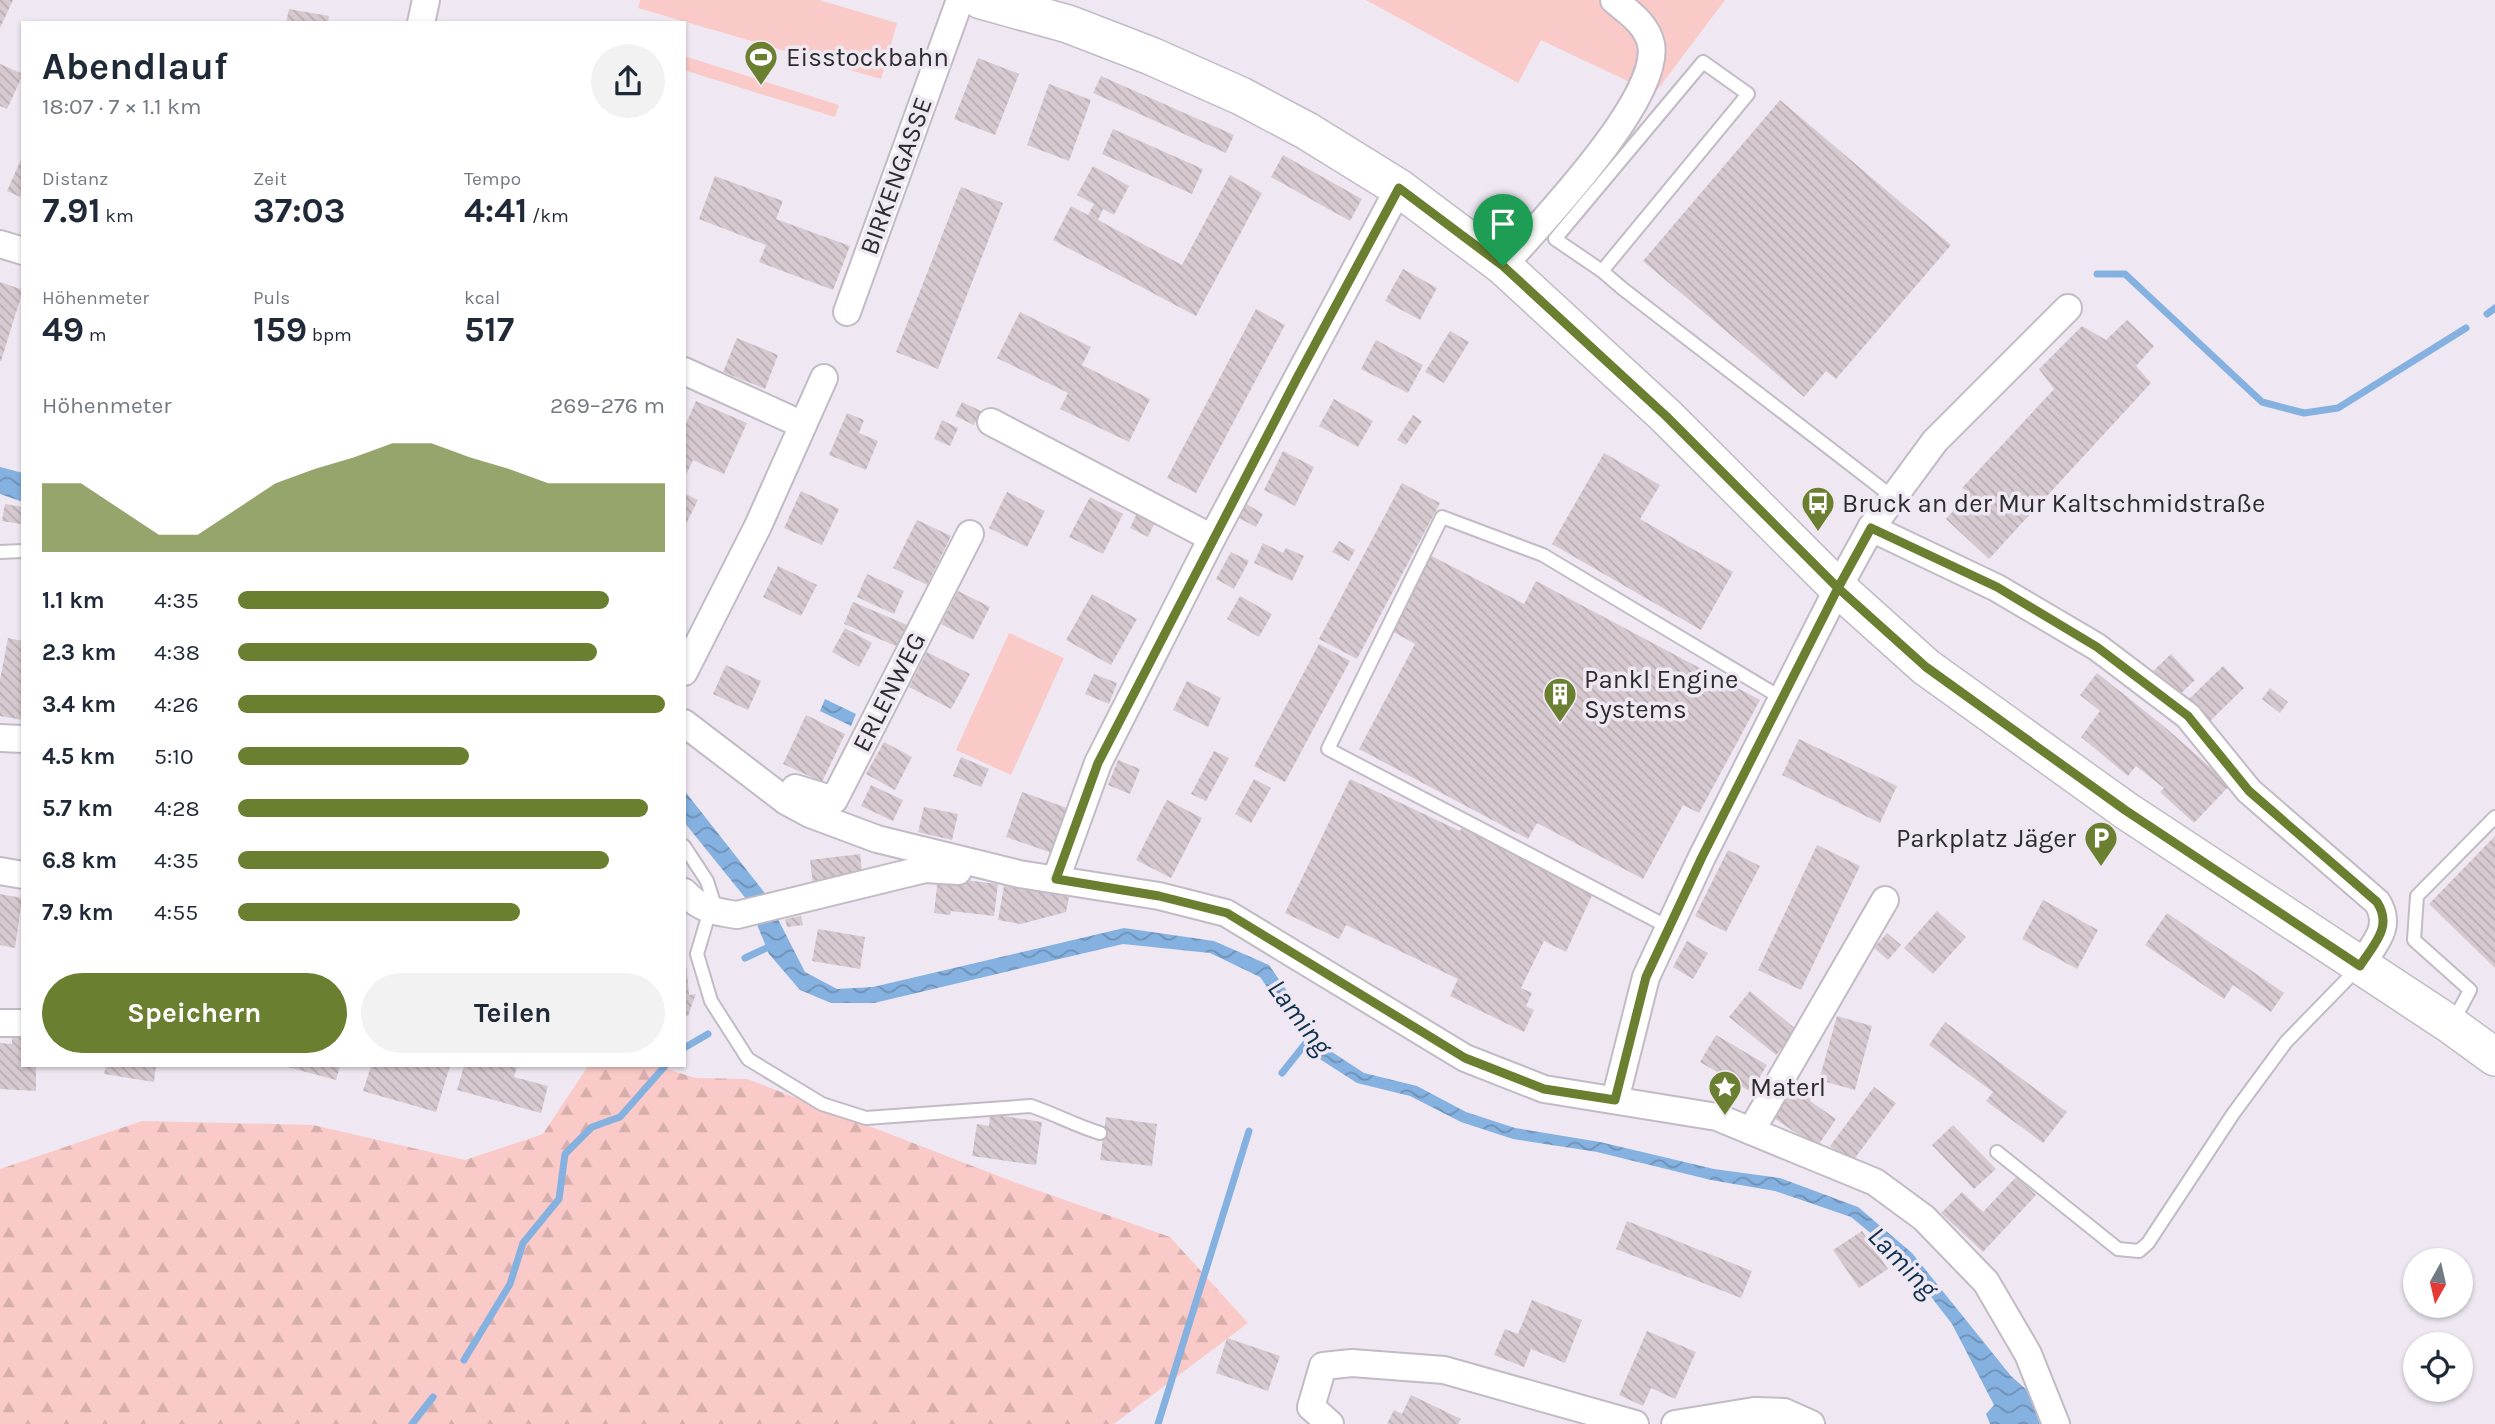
<!DOCTYPE html>
<html lang="de">
<head>
<meta charset="utf-8">
<style>
	:root { --surface:#fff; --page:#f2f2f3; --text:#1f2937; --muted:#747a83; --accent:#6a7f2f }
	body { margin:0; font-family:Karla,sans-serif; background:var(--page); color:var(--text); height:100vh; display:flex; flex-direction:column; font-size:26px; white-space:nowrap }
	* { box-sizing:border-box; margin:0 }
	p { font-size:23px; color:var(--muted) }
	.icon { flex:none; width:38px; height:38px; fill:none; stroke:currentColor; stroke-width:2; stroke-linecap:round; stroke-linejoin:round }
	.map { position:relative; flex:1; overflow:hidden }
	.details { position:absolute; left:21px; top:21px; width:665px; height:1046px; display:flex; flex-direction:column; background:var(--surface); border-radius:0px; box-shadow:0 2px 5px #0004 }
	.details>* { flex:none }
	.needle { width:46px; rotate:188deg }
	.controls { position:absolute; left:2403px; top:1248px; display:grid; gap:14px }
	.controls a { display:grid; place-items:center; width:70px; height:70px; border-radius:50%; background:var(--surface); box-shadow:0 2px 5px #0004; font-size:35px }
	.pin { position:absolute; display:grid; place-items:center; width:60px; height:60px; color:#fff; margin:-72px -30px; border-radius:50% 50% 50% 0; rotate:-45deg; box-shadow:0 0 7px #0007 }
	.pin .icon { rotate:45deg }
	.round { display:grid; place-items:center; flex:none; width:74px; height:74px; border-radius:37px; background:var(--page) }
	.overview { display:flex; align-items:center; justify-content:space-between; height:119px; padding:0 21px }
	h1 { font-size:38px; font-weight:700; line-height:52px }
	.figures { display:grid; grid-template-columns:repeat(3,1fr); gap:10px; height:119px; padding:7px 21px }
	.figures div { display:grid; align-content:center }
	.figures b { font-size:35px; font-weight:700 }
	.figures small { font-size:19px; font-weight:400 }
	.figures p { font-size:19px }
	.chart { height:196px; padding:14px 21px }
	.chart p { display:flex; justify-content:space-between }
	.chart svg { width:100%; height:126px; margin-top:7px; fill:var(--accent); opacity:.7 }
	.cta { display:flex; gap:14px; margin-top:auto; padding:14px 21px }
	.cta a { flex:1; height:80px; border-radius:42px; background:var(--accent); color:#fff; font-size:28px; font-weight:700; line-height:80px; text-align:center }
	.cta a+a { background:var(--page); color:var(--text) }
	ul { padding:0 21px; list-style:none; font-size:23px }
	li { display:grid; grid-template-columns:112px 84px 1fr; align-items:center; height:52px }
	li i { height:18px; border-radius:9px; background:var(--accent) }
	.map>svg:first-child { display:block }
	.green { fill:#f9cac7 }
	.forest { fill:url(#forest-firs) }
	.water { fill:url(#water-waves) }
	.lines { fill:none; stroke-linecap:round; stroke-linejoin:round }
	.stream { stroke:#85b1e0; stroke-width:7 }
	.building { fill:url(#building-back-hatch) }
	.service-casing { stroke:#c2bbc5; stroke-width:16 }
	.minor-casing { stroke:#c2bbc5; stroke-width:30 }
	.secondary-casing { stroke:#c2bbc5; stroke-width:40 }
	.service { stroke:#fff; stroke-width:12 }
	.minor { stroke:#fff; stroke-width:26 }
	.secondary { stroke:#fff; stroke-width:37 }
	.route-casing { stroke:#fff; stroke-width:14 }
	.route { stroke:#6a7f2f; stroke-width:9 }
	.labels { text-anchor:middle; dominant-baseline:central; stroke-width:7; stroke-linejoin:round; paint-order:stroke }
	.poi-label { font-size:26px; fill:#2e2c2f; stroke:#efe8f2; text-anchor:start }
	.street-label { font-size:26px; fill:#2e2c2f; stroke:#efe8f2 }
	.water-label { font-size:28px; font-style:italic; fill:#0f304f; stroke:#efe8f2 }
</style>
</head>
<body>
<div class="map">
<svg width="2495" height="1424" viewBox="0 0 2495 1424">
	<defs>
		<pattern id="forest-firs" width="22" height="20" patternUnits="userSpaceOnUse" patternTransform="scale(1.75)"><rect width="22" height="20" fill="#f9cac7"/><path d="M5 1l3.5 6h-7zM16 11l3.5 6h-7z" fill="#d6aeab"/></pattern>
		<pattern id="water-waves" width="16" height="10" patternUnits="userSpaceOnUse" patternTransform="scale(1.75)"><rect width="16" height="10" fill="#85b1e0"/><path d="M0 5q4-4 8 0t8 0" fill="none" stroke="#6d90b6"/></pattern>
		<pattern id="building-back-hatch" width="6" height="6" patternUnits="userSpaceOnUse" patternTransform="scale(1.75)"><rect width="6" height="6" fill="#d6c9cf"/><path d="M-1 5l2 2M0 0l6 6M5-1l2 2" fill="none" stroke="#b8adb2"/></pattern>
	</defs>
	<rect width="100%" height="100%" fill="#efe8f2"/>
	<!-- green -->
	<g class="green">
		<polygon points="640,0 819,0 897,23 881,79 638,8"/>
		<polygon points="1366,0 1725,0 1652,97 1636,85 1541,40 1518,83"/>
		<polygon points="684,56 839,105 835,117 684,70"/>
		<polygon points="1009,633 1064,658 1011,775 956,750"/>
	</g>
	<!-- forest -->
	<polygon class="forest" points="588,1066 658,1066 695,1078 747,1079 1014,1182 1170,1237 1248,1323 1114,1424 0,1424 0,1169 142,1121 313,1125 465,1160 543,1134"/>
	<!-- water -->
	<g class="water">
		<polygon points="0,467 23,473 23,502 0,494"/>
		<polygon points="825,699 856,714 851,726 820,711"/>
		<polygon points="684,790 764,892 805,972 837,989 873,987 1124,928 1214,941 1269,965 1326,1048 1364,1073 1417,1086 1466,1112 1515,1128 1600,1142 1714,1169 1780,1178 1858,1207 1912,1253 2011,1376 2028,1391 2040,1424 1990,1424 1986,1414 1994,1405 1952,1324 1902,1259 1851,1217 1775,1191 1711,1180 1597,1152 1513,1139 1461,1122 1410,1096 1357,1083 1315,1056 1260,977 1210,953 1123,944 874,1003 831,1003 800,990 769,954 747,900 684,822"/>
	</g>
	<g class="lines">
		<!-- stream -->
		<g class="stream">
			<polyline points="2097,274 2125,274 2262,402 2304,413 2338,408 2466,328"/>
			<polyline points="2487,314 2495,308"/>
			<polyline points="745,958 773,945"/>
			<polyline points="684,1048 708,1034"/>
			<polyline points="1282,1073 1310,1038"/>
			<polyline points="464,1360 510,1284 523,1243 559,1199 565,1154 592,1127 620,1117 665,1066"/>
			<polyline points="412,1424 433,1397"/>
			<polyline points="1158,1424 1249,1131"/>
		</g>
	</g>
	<!-- building -->
	<g class="building">
		<polygon points="0,0 13,0 0,28"/>
		<polygon points="289,9 329,16 328,23 286,23"/>
		<polygon points="978,58 1019,74 995,135 954,119"/>
		<polygon points="0,64 23,74 7,109 0,106"/>
		<polygon points="1101,76 1234,135 1226,153 1093,93"/>
		<polygon points="1049,84 1091,100 1069,161 1027,145"/>
		<polygon points="1780,100 1951,245 1836,379 1826,371 1804,397 1643,261"/>
		<polygon points="1113,129 1203,169 1192,194 1102,154"/>
		<polygon points="23,155 23,198 7,191"/>
		<polygon points="1283,155 1362,199 1350,221 1271,177"/>
		<polygon points="1093,166 1129,186 1114,215 1103,209 1098,220 1182,265 1230,175 1262,193 1196,316 1053,240 1071,206 1088,215 1094,204 1077,195"/>
		<polygon points="715,176 783,201 776,219 850,246 833,290 759,262 766,245 699,219"/>
		<polygon points="961,187 1003,203 938,369 896,352"/>
		<polygon points="1403,269 1437,288 1420,320 1385,301"/>
		<polygon points="0,282 23,290 1,361 0,361"/>
		<polygon points="1256,309 1285,325 1196,493 1167,478"/>
		<polygon points="1020,312 1091,347 1082,365 1150,399 1129,442 1060,409 1068,393 997,358"/>
		<polygon points="2127,320 2154,346 2136,366 2151,383 1989,559 1946,519 1969,493 1962,488 2054,389 2039,369 2082,326 2106,340"/>
		<polygon points="1450,331 1469,342 1444,383 1425,372"/>
		<polygon points="737,338 778,355 765,389 723,372"/>
		<polygon points="1376,340 1423,365 1408,393 1361,369"/>
		<polygon points="1334,399 1373,421 1358,447 1319,426"/>
		<polygon points="696,401 747,423 724,474 693,460 684,479 684,428"/>
		<polygon points="962,402 981,411 974,425 955,416"/>
		<polygon points="847,413 864,420 859,433 878,441 866,470 829,455"/>
		<polygon points="1413,415 1422,421 1406,445 1397,440"/>
		<polygon points="942,420 958,428 950,446 934,439"/>
		<polygon points="1283,451 1314,467 1295,506 1264,490"/>
		<polygon points="1604,453 1660,485 1640,519 1733,572 1701,630 1552,544"/>
		<polygon points="1402,483 1440,503 1357,659 1319,639"/>
		<polygon points="801,491 839,509 822,545 784,528"/>
		<polygon points="1007,492 1045,511 1027,547 989,528"/>
		<polygon points="684,493 698,500 684,528"/>
		<polygon points="1090,497 1123,514 1103,554 1069,537"/>
		<polygon points="1245,503 1263,514 1256,527 1237,517"/>
		<polygon points="5,504 23,507 21,524 2,521"/>
		<polygon points="1138,511 1156,520 1148,537 1130,528"/>
		<polygon points="917,520 951,536 927,585 893,568"/>
		<polygon points="1339,541 1355,550 1349,561 1332,552"/>
		<polygon points="1263,543 1283,553 1286,548 1304,556 1292,581 1254,563"/>
		<polygon points="1231,552 1249,561 1234,589 1216,579"/>
		<polygon points="1428,554 1524,604 1536,581 1760,700 1699,813 1683,805 1643,879 1537,823 1528,839 1359,749 1415,644 1388,629"/>
		<polygon points="778,566 817,585 801,616 763,597"/>
		<polygon points="867,574 904,591 894,614 857,597"/>
		<polygon points="958,591 990,607 973,640 941,624"/>
		<polygon points="1092,594 1137,619 1111,665 1066,640"/>
		<polygon points="1240,596 1272,614 1259,637 1227,619"/>
		<polygon points="853,602 912,627 903,649 844,624"/>
		<polygon points="845,628 872,643 859,667 832,652"/>
		<polygon points="8,638 23,641 23,720 0,716 0,680"/>
		<polygon points="1319,644 1350,661 1285,782 1254,766"/>
		<polygon points="927,652 970,674 951,709 909,687"/>
		<polygon points="2171,654 2195,680 2175,699 2151,673"/>
		<polygon points="726,665 761,681 748,710 713,694"/>
		<polygon points="2223,666 2244,688 2208,723 2187,701"/>
		<polygon points="2097,673 2166,728 2230,785 2194,823 2160,792 2164,788 2136,766 2128,776 2081,737 2100,711 2080,695"/>
		<polygon points="1094,674 1117,683 1109,704 1085,694"/>
		<polygon points="1187,681 1221,698 1208,727 1173,710"/>
		<polygon points="2270,688 2288,702 2280,713 2262,699"/>
		<polygon points="806,715 845,734 822,782 783,764"/>
		<polygon points="1799,739 1897,786 1880,823 1782,775"/>
		<polygon points="884,742 912,757 895,790 866,774"/>
		<polygon points="1214,751 1229,758 1206,801 1191,794"/>
		<polygon points="961,757 989,769 981,787 953,776"/>
		<polygon points="1118,760 1140,769 1130,794 1108,785"/>
		<polygon points="1254,779 1271,788 1251,823 1235,814"/>
		<polygon points="1350,779 1460,831 1464,825 1594,891 1566,952 1544,941 1521,988 1532,993 1526,1006 1534,1010 1524,1032 1450,996 1458,979 1346,925 1339,939 1285,913"/>
		<polygon points="871,785 903,800 893,821 861,806"/>
		<polygon points="1022,792 1070,809 1055,854 1006,837"/>
		<polygon points="1167,800 1202,818 1171,878 1136,860"/>
		<polygon points="924,807 958,814 952,840 918,832"/>
		<polygon points="2495,836 2495,968 2429,904"/>
		<polygon points="1817,845 1860,866 1801,990 1758,970"/>
		<polygon points="1728,850 1760,866 1726,932 1695,916"/>
		<polygon points="860,854 863,879 813,885 810,860"/>
		<polygon points="938,877 998,884 994,916 951,911 950,915 934,913"/>
		<polygon points="1004,886 1069,897 1066,912 1021,924 998,920"/>
		<polygon points="0,894 22,898 15,948 0,945"/>
		<polygon points="2043,900 2098,930 2077,969 2022,939"/>
		<polygon points="1937,911 1966,937 1933,974 1904,948"/>
		<polygon points="2167,913 2284,993 2271,1012 2233,985 2224,999 2145,945"/>
		<polygon points="801,916 803,925 787,927 785,919"/>
		<polygon points="818,929 865,937 860,969 812,961"/>
		<polygon points="1887,933 1901,945 1888,960 1874,948"/>
		<polygon points="1687,941 1708,953 1693,979 1673,967"/>
		<polygon points="684,963 686,963 689,995 696,994 688,1016 684,1015"/>
		<polygon points="1750,991 1797,1030 1776,1055 1729,1017"/>
		<polygon points="1837,1016 1872,1026 1855,1090 1819,1080"/>
		<polygon points="1945,1022 2067,1112 2043,1143 1986,1101 1993,1092 1929,1045"/>
		<polygon points="12,1035 23,1036 23,1066 36,1066 36,1091 0,1089 0,1043 12,1044"/>
		<polygon points="1716,1035 1767,1065 1751,1092 1700,1062"/>
		<polygon points="106,1066 156,1066 154,1082 104,1074"/>
		<polygon points="284,1066 340,1066 336,1080"/>
		<polygon points="371,1066 450,1066 436,1112 363,1091"/>
		<polygon points="464,1066 512,1066 517,1067 514,1077 548,1086 541,1113 457,1090"/>
		<polygon points="1792,1077 1816,1092 1810,1101 1836,1119 1817,1147 1768,1114"/>
		<polygon points="1874,1087 1896,1103 1852,1162 1830,1146"/>
		<polygon points="990,1114 1042,1122 1036,1165 972,1156 977,1124 989,1126"/>
		<polygon points="1106,1117 1157,1124 1152,1166 1100,1160"/>
		<polygon points="1953,1125 1996,1169 1974,1189 1932,1145"/>
		<polygon points="2016,1177 2036,1195 1983,1252 1941,1213 1962,1192 1983,1212"/>
		<polygon points="1627,1221 1752,1271 1741,1298 1616,1249"/>
		<polygon points="1862,1231 1888,1269 1859,1288 1833,1250"/>
		<polygon points="1532,1300 1582,1320 1565,1363 1531,1349 1524,1367 1494,1355 1505,1329 1518,1334"/>
		<polygon points="1647,1331 1696,1352 1675,1399 1651,1388 1643,1406 1619,1395"/>
		<polygon points="1227,1338 1280,1356 1268,1391 1216,1373"/>
		<polygon points="1411,1395 1461,1419 1458,1424 1387,1424 1394,1410 1402,1414"/>
	</g>
	<g class="lines">
		<defs>
			<g id="service">
				<polyline points="1602,271 1555,239 1703,62 1748,94 1602,271 1623,289 1894,498"/>
				<polyline points="0,552 23,551"/>
				<path d="M684,846L707,881L713,900L697,954L711,1001L748,1059L822,1104L866,1118L1031,1106C1055,1114 1076,1126 1100,1133"/>
				<polyline points="1670,928 1328,749 1442,517 1543,555 1783,699"/>
				<polyline points="2453,1022 2470,990 2414,940 2417,896 2495,817"/>
				<polyline points="1997,1152 2118,1249 2139,1251 2148,1243 2233,1114 2286,1042 2358,968"/>
			</g>
			<g id="minor">
				<polyline points="421,23 426,0"/>
				<polyline points="0,244 23,251"/>
				<path d="M1503,266C1539,225 1662,98 1651,44C1646,23 1629,13 1614,0"/>
				<polyline points="847,312 960,0"/>
				<polyline points="684,371 803,425"/>
				<polyline points="991,422 1212,538 1399,188"/>
				<path d="M1871,528L1997,588L2097,647L2188,716L2249,791L2377,902C2393,927 2374,944 2360,966"/>
				<polyline points="684,672 758,526 824,378"/>
				<polyline points="684,723 786,801 810,814 877,839 1019,874 1159,896 1226,913 1465,1058 1544,1089 1717,1117 1875,1182 1924,1218 1986,1282 2028,1354 2056,1424"/>
				<polyline points="0,738 23,739"/>
				<polyline points="786,801 795,788 834,800 970,534"/>
				<polyline points="0,871 23,875"/>
				<polyline points="1056,879 1098,763 1212,538"/>
				<path d="M684,892C700,909 715,912 737,915L925,869L958,871"/>
				<polyline points="0,1023 23,1023"/>
				<polyline points="1615,1100 1646,977 1702,857 1838,588 1871,528 1935,441 2068,308"/>
				<polyline points="1751,1131 1885,900"/>
				<polyline points="1330,1424 1311,1407 1323,1366 1352,1363 1444,1370 1635,1424"/>
				<polyline points="1675,1424 1754,1411 1784,1412 1811,1424"/>
			</g>
			<polyline id="secondary" points="981,0 1068,24 1151,56 1241,96 1307,131 1399,188 1503,266 1666,416 1838,588 1926,667 2125,810 2451,1025 2495,1057"/>
		</defs>
		<!-- service casing -->
		<use href="#service" class="service-casing"/>
		<!-- minor casing -->
		<use href="#minor" class="minor-casing"/>
		<!-- secondary casing -->
		<use href="#secondary" class="secondary-casing"/>
		<!-- service -->
		<use href="#service" class="service"/>
		<!-- minor -->
		<use href="#minor" class="minor"/>
		<!-- secondary -->
		<use href="#secondary" class="secondary"/>
	</g>
	<g class="lines">
		<defs>
			<path id="route" d="M1503,266L1399,188L1297,378L1098,763L1056,879L1159,896L1227,913L1465,1058L1544,1089L1615,1100L1646,977L1702,857L1838,588L1926,667L2125,810L2360,966C2374,944 2393,927 2377,902L2249,791L2188,716L2097,647L1997,587L1871,528L1838,588L1666,416L1503,266"/>
		</defs>
		<!-- route casing -->
		<use href="#route" class="route-casing"/>
		<!-- route -->
		<use href="#route" class="route"/>
	</g>
	<!-- icons -->
	<defs>
		<symbol id="stadium-pin" viewBox="-11 -11 22 30"><path d="M0 17L-7.5 6A9.5 9.5 0 1 1 7.5 6Z" fill="#6a7f2f" stroke="#efe8f2"/><path d="M0-5a6.5 5 0 1 0 0 10a6.5 5 0 1 0 0-10ZM-3.5-1.8h7v3.6h-7Z" fill="#fff"/></symbol>
		<symbol id="bus-pin" viewBox="-11 -11 22 30"><path d="M0 17L-7.5 6A9.5 9.5 0 1 1 7.5 6Z" fill="#6a7f2f" stroke="#efe8f2"/><path d="M-5-6H5V4H4V6H2V4H-2V6H-4V4H-5ZM-3.5-4V0h7V-4ZM-3.5 1.2v1.5H-2V1.2ZM2 1.2v1.5H3.5V1.2Z" fill="#fff"/></symbol>
		<symbol id="building-pin" viewBox="-11 -11 22 30"><path d="M0 17L-7.5 6A9.5 9.5 0 1 1 7.5 6Z" fill="#6a7f2f" stroke="#efe8f2"/><path d="M-4-6H4V6H1V3H-1V6H-4ZM-2.5-4.3h1.7v1.8h-1.7ZM.8-4.3h1.7v1.8H.8ZM-2.5-1h1.7V.8h-1.7ZM.8-1h1.7V.8H.8Z" fill="#fff"/></symbol>
		<symbol id="parking-pin" viewBox="-11 -11 22 30"><path d="M0 17L-7.5 6A9.5 9.5 0 1 1 7.5 6Z" fill="#6a7f2f" stroke="#efe8f2"/><path d="M-3.5-5.5H1a3.5 3.5 0 0 1 0 7H-1V5.5H-3.5ZM-1-3.4V-.6H.8a1.4 1.4 0 0 0 0-2.8Z" fill="#fff"/></symbol>
		<symbol id="sight-pin" viewBox="-11 -11 22 30"><path d="M0 17L-7.5 6A9.5 9.5 0 1 1 7.5 6Z" fill="#6a7f2f" stroke="#efe8f2"/><path d="M0-6L1.8-2.2L6-1.7L2.9 1.2L3.7 5.4L0 3.3L-3.7 5.4L-2.9 1.2L-6-1.7L-1.8-2.2Z" fill="#fff"/></symbol>
	</defs>
	<g fill-rule="evenodd">
		<use href="#stadium-pin" x="742" y="38" width="38" height="52"/>
		<use href="#bus-pin" x="1799" y="484" width="38" height="52"/>
		<use href="#building-pin" x="1541" y="675" width="38" height="52"/>
		<use href="#parking-pin" x="2082" y="819" width="38" height="52"/>
		<use href="#sight-pin" x="1706" y="1068" width="38" height="52"/>
	</g>
	<g class="labels">
		<!-- poi labels -->
		<g class="poi-label">
			<text x="786" y="57">Eisstockbahn</text>
			<text x="1842" y="503">Bruck an der Mur Kaltschmidstraße</text>
			<text x="1584" y="679">Pankl Engine<tspan x="1584" dy="30">Systems</tspan></text>
			<text x="2076" y="838" text-anchor="end">Parkplatz Jäger</text>
			<text x="1750" y="1087">Materl</text>
		</g>
		<!-- street labels -->
		<g class="street-label">
			<text transform="translate(896 176) rotate(-70)">BIRKENGASSE</text>
			<text transform="translate(889 692) rotate(-63)">ERLENWEG</text>
		</g>
		<!-- water labels -->
		<g class="water-label">
			<text transform="translate(1300 1017) rotate(53)">Laming</text>
			<text transform="translate(1903 1262) rotate(46)">Laming</text>
		</g>
	</g>
</svg>
<div class="controls">
<a><svg class="needle" viewBox="-14 -14 28 28"><path d="M0-13l5 13h-10z" fill="#e53935"/><path d="M0 13l5-13h-10z" fill="#747a83"/></svg></a>
<a><svg class="icon" aria-label="locate" viewBox="0 0 24 24"><circle cx="12" cy="12" r="6"/><path d="M12 2v4M12 18v4M2 12h4M18 12h4"/></svg></a>
</div>
<div class="pin" style="left:1503px;top:266px;background:#1e9e55"><svg class="icon" aria-label="arrive" viewBox="0 0 24 24"><path d="M6 21V4h12l-3 4 3 4H6"/></svg></div>
<section class="details">
<div class="overview"><div><h1>Abendlauf</h1><p>18:07 · 7 × 1.1 km</p></div><a class="round"><svg class="icon" aria-label="share" viewBox="0 0 24 24"><path d="M12 15V3M7 8l5-5 5 5M5 13v7h14v-7"/></svg></a></div>
<div class="figures">
<div><p>Distanz</p><b>7.91<small> km</small></b></div>
<div><p>Zeit</p><b>37:03</b></div>
<div><p>Tempo</p><b>4:41<small> /km</small></b></div>
</div>
<div class="figures">
<div><p>Höhenmeter</p><b>49<small> m</small></b></div>
<div><p>Puls</p><b>159<small> bpm</small></b></div>
<div><p>kcal</p><b>517</b></div>
</div>
<div class="chart"><p><span>Höhenmeter</span>269–276 m</p>
<svg viewBox="0 0 160 44" preserveAspectRatio="none"><path d="M0 44V20L10 20L20 29L30 38L40 38L50 29L60 20L70 15L80 11L90 6L100 6L110 11L120 15L130 20L140 20L150 20L160 20V44z"/></svg>
</div>
<ul>
<li><b>1.1 km</b>4:35<i style="width:87%"></i></li>
<li><b>2.3 km</b>4:38<i style="width:84%"></i></li>
<li><b>3.4 km</b>4:26<i style="width:100%"></i></li>
<li><b>4.5 km</b>5:10<i style="width:54%"></i></li>
<li><b>5.7 km</b>4:28<i style="width:96%"></i></li>
<li><b>6.8 km</b>4:35<i style="width:87%"></i></li>
<li><b>7.9 km</b>4:55<i style="width:66%"></i></li>
</ul>
<div class="cta"><a>Speichern</a><a>Teilen</a></div>
</section>
</div>
</body>
</html>
